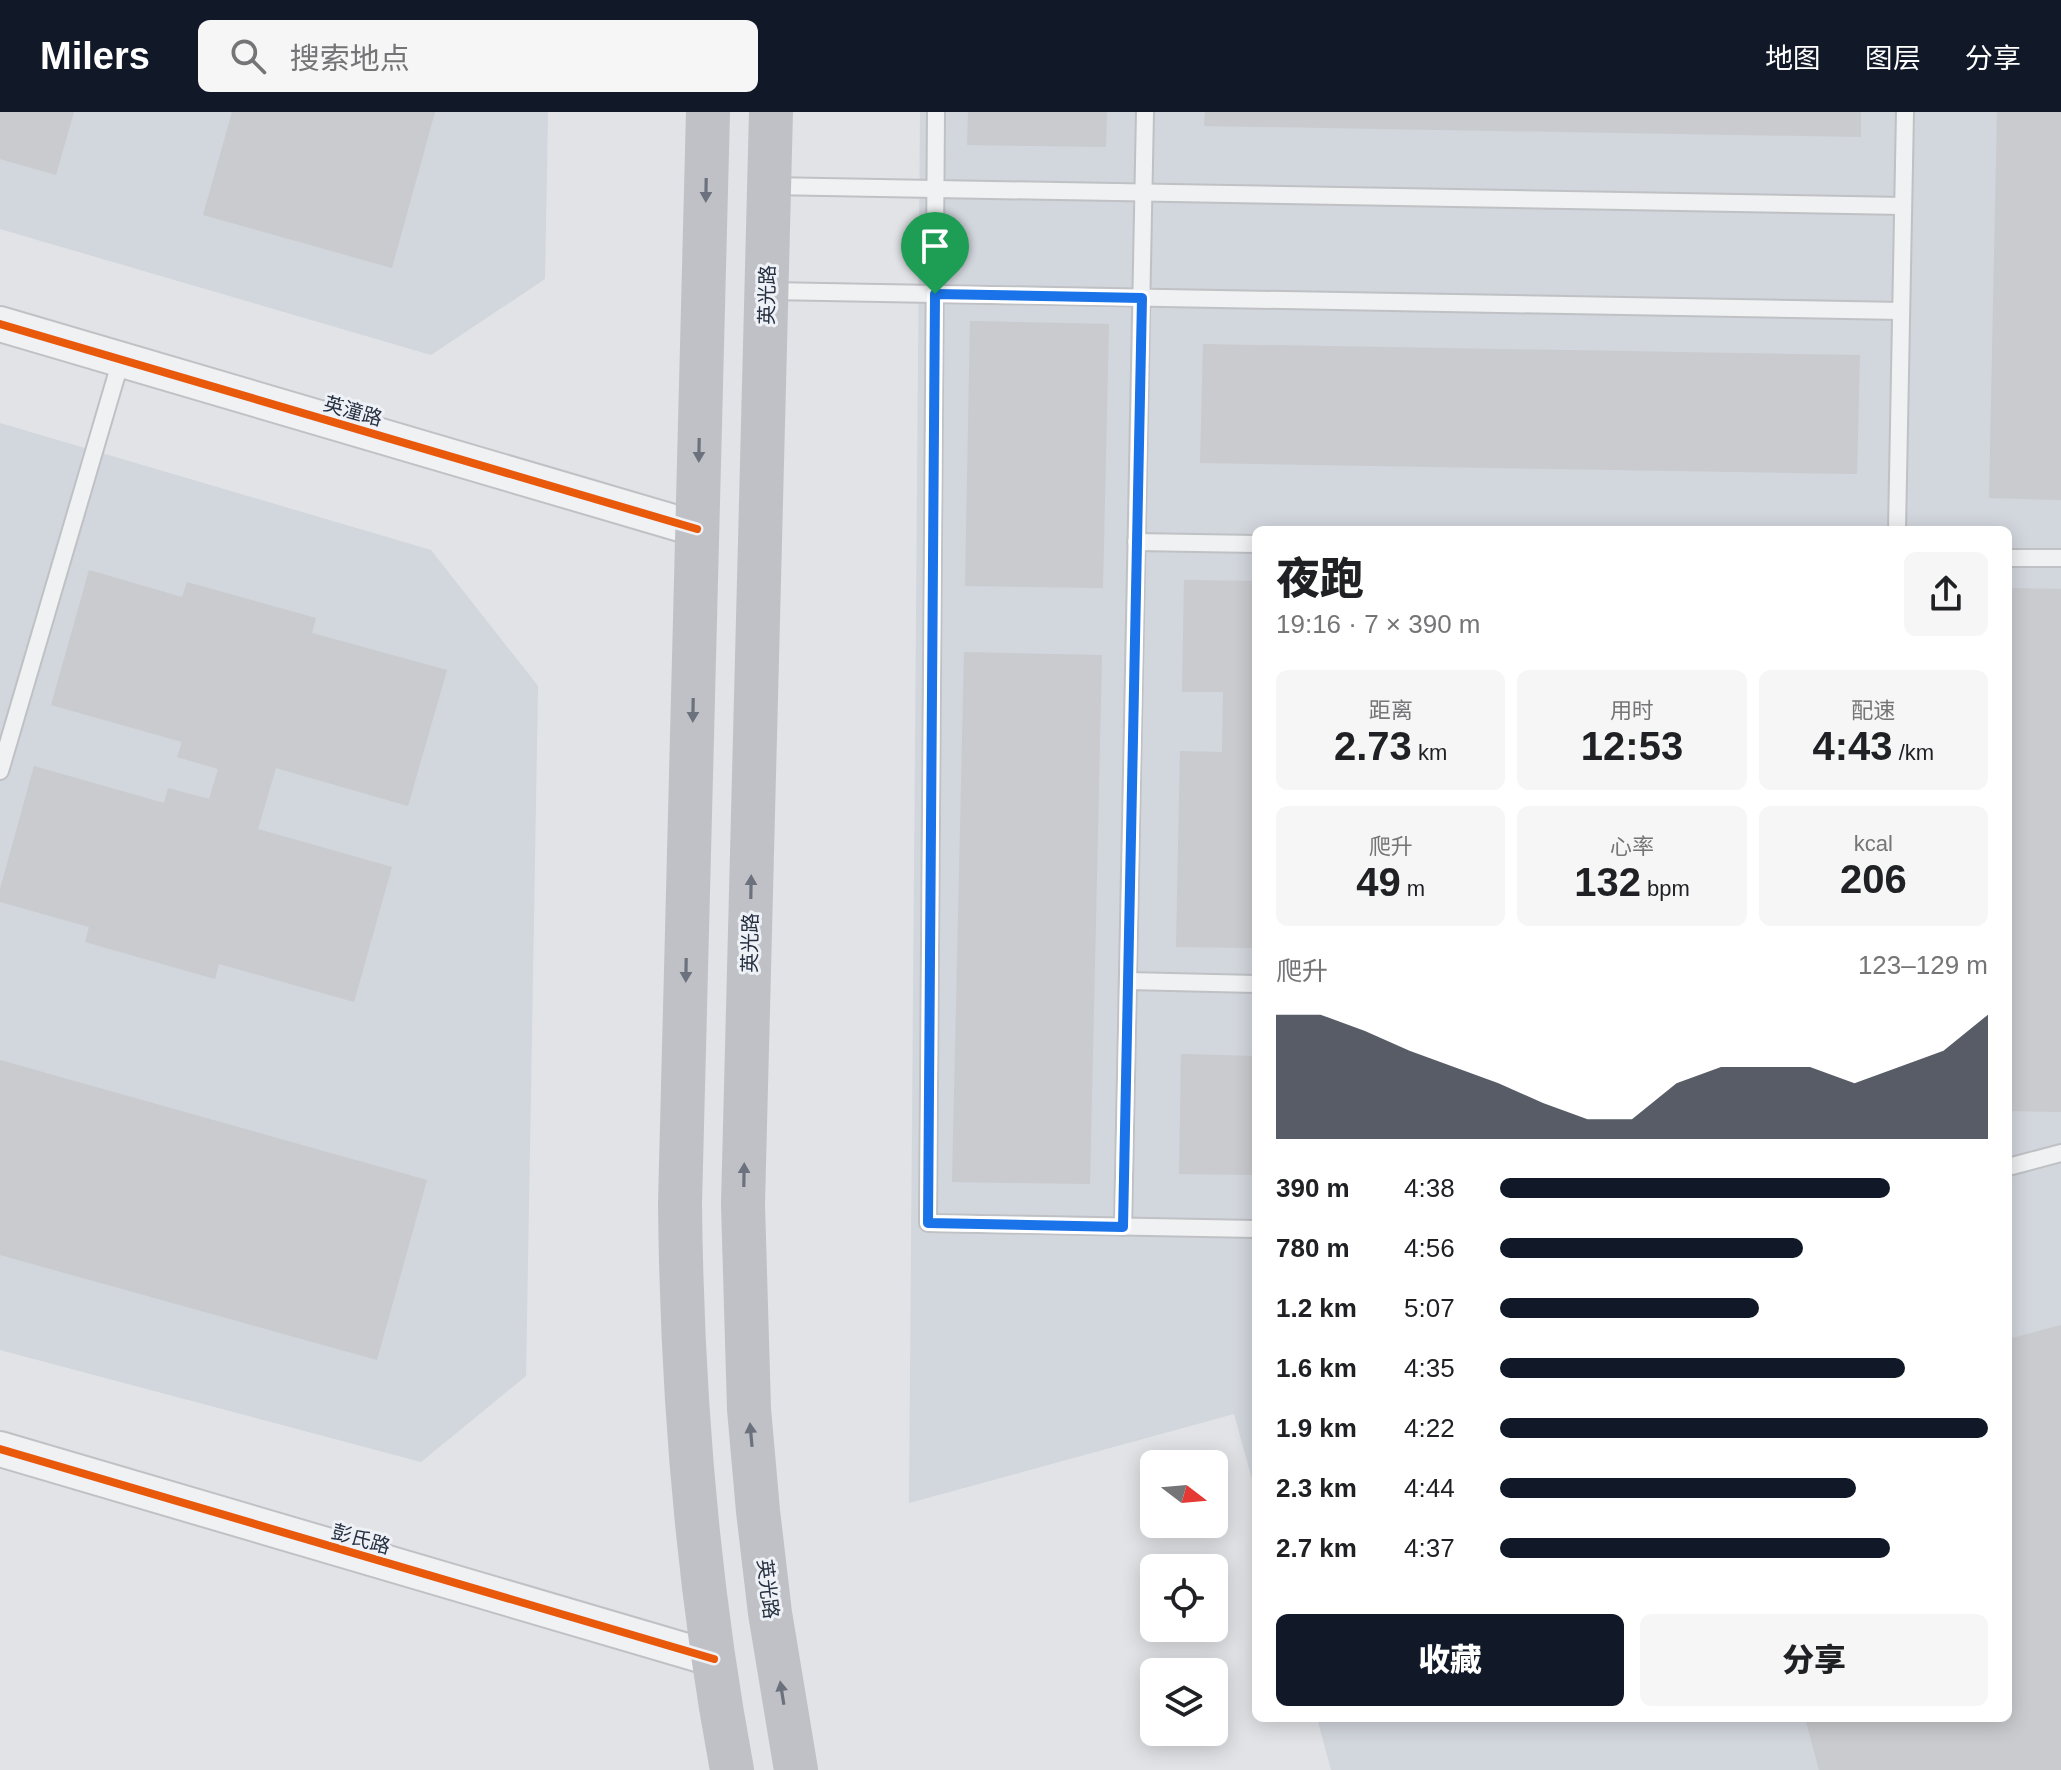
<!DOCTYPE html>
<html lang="zh">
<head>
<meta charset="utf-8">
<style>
	:root { --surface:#fff; --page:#f6f6f6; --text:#202124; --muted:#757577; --accent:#111827 }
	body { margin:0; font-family:Arial,"Noto Sans SC",sans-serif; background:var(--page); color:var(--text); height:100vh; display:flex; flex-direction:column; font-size:30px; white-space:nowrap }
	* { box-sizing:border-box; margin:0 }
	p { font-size:26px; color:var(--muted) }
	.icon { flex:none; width:44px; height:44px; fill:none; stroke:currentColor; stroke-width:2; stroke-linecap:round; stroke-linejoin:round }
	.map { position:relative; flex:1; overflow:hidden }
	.sheet { position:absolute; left:1252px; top:414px; width:760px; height:1196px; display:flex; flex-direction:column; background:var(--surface); border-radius:12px; box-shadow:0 4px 20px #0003 }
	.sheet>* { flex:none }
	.needle { width:52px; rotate:106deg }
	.fabs { position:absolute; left:1140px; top:1338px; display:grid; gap:16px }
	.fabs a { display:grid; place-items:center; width:88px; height:88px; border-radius:12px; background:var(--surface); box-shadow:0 4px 20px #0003; font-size:40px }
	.pin { position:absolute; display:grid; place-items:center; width:68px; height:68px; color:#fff; margin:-82px -34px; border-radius:50% 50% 50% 0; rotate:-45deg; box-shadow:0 0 8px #0007 }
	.pin .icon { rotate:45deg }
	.round { display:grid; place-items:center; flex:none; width:84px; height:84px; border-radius:12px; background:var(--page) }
	.overview { display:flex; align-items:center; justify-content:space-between; height:136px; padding:0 24px }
	h1 { font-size:44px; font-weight:800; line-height:60px }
	.metrics { display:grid; grid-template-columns:repeat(3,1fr); gap:12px; height:136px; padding:8px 24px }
	.metrics div { display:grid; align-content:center; border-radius:12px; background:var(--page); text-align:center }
	.metrics b { font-size:40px; font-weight:800 }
	.metrics small { font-size:22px; font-weight:400 }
	.metrics p { font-size:22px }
	.chart { height:224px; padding:16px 24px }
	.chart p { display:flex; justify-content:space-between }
	.chart svg { width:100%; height:144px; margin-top:8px; fill:var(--accent); opacity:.7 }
	.primary-button { display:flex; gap:16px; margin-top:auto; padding:16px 24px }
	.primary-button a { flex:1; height:92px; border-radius:12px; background:var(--accent); color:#fff; font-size:32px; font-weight:800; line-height:92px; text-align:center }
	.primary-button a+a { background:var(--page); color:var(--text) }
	ul { padding:0 24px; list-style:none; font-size:26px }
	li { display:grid; grid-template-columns:128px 96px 1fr; align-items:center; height:60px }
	li i { height:20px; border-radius:10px; background:var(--accent) }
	header { display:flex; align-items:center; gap:48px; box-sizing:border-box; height:112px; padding:0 40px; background:var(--accent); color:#fff }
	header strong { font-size:38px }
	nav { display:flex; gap:44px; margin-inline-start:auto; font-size:28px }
	.search { width:560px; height:72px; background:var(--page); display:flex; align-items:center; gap:20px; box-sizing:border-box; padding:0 28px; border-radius:12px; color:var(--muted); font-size:30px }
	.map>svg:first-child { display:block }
	.built { fill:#d2d6dd }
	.building { fill:#c9cbce }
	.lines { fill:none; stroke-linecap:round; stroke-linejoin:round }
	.lane-casing { stroke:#bfc1c4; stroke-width:20 }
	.street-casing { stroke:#bfc1c4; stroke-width:38 }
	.lane { stroke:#f0f1f3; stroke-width:16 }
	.street { stroke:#f0f1f3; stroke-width:34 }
	.secondary { stroke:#bfc1c6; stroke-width:44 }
	.cycleway-casing { stroke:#eef1f6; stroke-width:13 }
	.cycleway { stroke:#e8590c; stroke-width:8 }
	.oneway { fill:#6b717d }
	.route-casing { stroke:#fff; stroke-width:16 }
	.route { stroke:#1a73e8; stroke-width:10 }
	.labels { text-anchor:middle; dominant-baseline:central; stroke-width:6; stroke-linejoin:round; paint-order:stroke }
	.street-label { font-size:20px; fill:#263041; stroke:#eef1f6 }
</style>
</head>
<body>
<header>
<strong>Milers</strong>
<div class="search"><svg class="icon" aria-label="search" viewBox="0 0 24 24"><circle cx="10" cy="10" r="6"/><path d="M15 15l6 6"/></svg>搜索地点</div>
<nav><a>地图</a><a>图层</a><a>分享</a></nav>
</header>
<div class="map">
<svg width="2061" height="1658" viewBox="0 0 2061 1658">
	<rect width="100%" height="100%" fill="#e1e3e6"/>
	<!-- built -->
	<g class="built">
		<polygon points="0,0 548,0 545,167 431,243 0,117"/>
		<polygon points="920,0 2061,0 2061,1658 1331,1658 1317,1606 2008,1606 2008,418 1256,418 1256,1382 1234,1302 909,1391"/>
		<polygon points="0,311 431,438 538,574 526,1264 421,1350 0,1238"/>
	</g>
	<!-- building -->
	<g class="building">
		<polygon points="0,0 74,0 56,63 0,47"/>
		<polygon points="232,0 435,0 392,156 203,103"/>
		<polygon points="968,0 1107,0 1106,35 967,33"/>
		<polygon points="1205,0 1861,0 1861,25 1204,14"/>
		<polygon points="1997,0 2061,0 2061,388 1989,386"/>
		<polygon points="970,209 1109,212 1103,476 965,474"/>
		<polygon points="1203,232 1860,243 1857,362 1200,351"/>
		<polygon points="89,458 182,485 187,470 316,506 312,521 447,558 408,694 276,656 258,717 392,755 354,890 219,852 215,867 85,830 89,815 0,790 0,777 34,654 164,691 168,676 209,687 218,657 177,645 182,630 51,593"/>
		<polygon points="1184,468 1256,469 1256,836 1176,835 1180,639 1222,640 1223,580 1182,580"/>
		<polygon points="2008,476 2061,477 2061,1000 2008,999"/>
		<polygon points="964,540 1102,543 1090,1072 952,1070"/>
		<polygon points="1181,942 1256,944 1256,1063 1179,1062"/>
		<polygon points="0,948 427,1068 377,1248 0,1143"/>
		<polygon points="2061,1213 2061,1658 1819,1658 1805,1606 2008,1606 2008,1227"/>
	</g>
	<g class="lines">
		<defs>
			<g id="lane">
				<polyline points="936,0 928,1111 1256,1117"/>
				<polyline points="769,74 1903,94"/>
				<polyline points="769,179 1901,199"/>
				<polyline points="1897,418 1905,0"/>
				<polyline points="1136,430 1256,432"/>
				<polyline points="2008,446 2061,446"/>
				<polyline points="0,659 121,248"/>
				<polyline points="1128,869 1256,872"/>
				<polyline points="2008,1055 2061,1041"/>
				<polyline points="1123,1115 1145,0"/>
			</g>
			<g id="street">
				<polyline points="0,212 697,417"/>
				<polyline points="0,1337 714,1547"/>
			</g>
		</defs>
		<!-- lane casing -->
		<use href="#lane" class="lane-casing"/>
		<!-- street casing -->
		<use href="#street" class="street-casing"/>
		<!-- lane -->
		<use href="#lane" class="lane"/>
		<!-- street -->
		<use href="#street" class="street"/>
		<!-- secondary -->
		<g class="secondary">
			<path d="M708,0L680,1092C682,1282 697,1471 732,1658"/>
			<polyline points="771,0 743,1092 749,1297 758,1399 770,1501 796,1658"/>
		</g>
		<defs>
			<g id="cycleway">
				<polyline points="0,212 697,417"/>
				<polyline points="0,1337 714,1547"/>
			</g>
		</defs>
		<!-- cycleway casing -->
		<use href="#cycleway" class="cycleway-casing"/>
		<!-- cycleway -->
		<use href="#cycleway" class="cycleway"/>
	</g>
	<!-- one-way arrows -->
	<defs><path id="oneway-solid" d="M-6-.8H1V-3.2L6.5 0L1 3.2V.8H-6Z" transform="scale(2)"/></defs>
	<g class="oneway">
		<use href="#oneway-solid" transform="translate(706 78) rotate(91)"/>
		<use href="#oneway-solid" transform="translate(699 338) rotate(91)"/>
		<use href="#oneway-solid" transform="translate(693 598) rotate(91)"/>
		<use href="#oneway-solid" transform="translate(751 775) rotate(-89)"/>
		<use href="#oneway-solid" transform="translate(686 858) rotate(91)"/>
		<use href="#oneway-solid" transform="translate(744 1063) rotate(-89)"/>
		<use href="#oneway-solid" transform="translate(751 1323) rotate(-95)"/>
		<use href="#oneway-solid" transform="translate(782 1581) rotate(-99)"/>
	</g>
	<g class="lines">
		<defs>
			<polygon id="route" points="935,182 1142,186 1123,1115 928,1111"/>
		</defs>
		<!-- route casing -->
		<use href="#route" class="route-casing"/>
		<!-- route -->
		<use href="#route" class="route"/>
	</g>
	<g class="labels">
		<!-- street labels -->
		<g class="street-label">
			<text transform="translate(767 183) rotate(-89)">英光路</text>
			<text transform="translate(353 299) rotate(16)">英潼路</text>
			<text transform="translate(750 831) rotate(-89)">英光路</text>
			<text transform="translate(361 1427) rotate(16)">彭氏路</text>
			<text transform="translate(768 1477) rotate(83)">英光路</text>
		</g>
	</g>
</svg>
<div class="fabs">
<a><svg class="needle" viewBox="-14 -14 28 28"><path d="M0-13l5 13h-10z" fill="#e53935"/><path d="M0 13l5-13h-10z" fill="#757577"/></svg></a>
<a><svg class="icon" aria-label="locate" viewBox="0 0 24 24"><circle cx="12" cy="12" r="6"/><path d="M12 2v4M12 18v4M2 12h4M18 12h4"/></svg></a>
<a><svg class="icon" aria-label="layers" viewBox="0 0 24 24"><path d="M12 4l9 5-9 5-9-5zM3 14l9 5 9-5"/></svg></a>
</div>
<div class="pin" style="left:935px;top:182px;background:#1e9e55"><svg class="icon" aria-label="arrive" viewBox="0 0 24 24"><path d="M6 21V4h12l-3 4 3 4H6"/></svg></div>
<section class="sheet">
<div class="overview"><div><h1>夜跑</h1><p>19:16 · 7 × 390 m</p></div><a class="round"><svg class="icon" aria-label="share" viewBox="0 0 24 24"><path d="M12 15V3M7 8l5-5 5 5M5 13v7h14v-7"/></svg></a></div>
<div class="metrics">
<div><p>距离</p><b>2.73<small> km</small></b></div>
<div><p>用时</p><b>12:53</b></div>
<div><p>配速</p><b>4:43<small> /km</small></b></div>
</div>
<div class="metrics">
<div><p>爬升</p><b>49<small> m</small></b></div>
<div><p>心率</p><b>132<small> bpm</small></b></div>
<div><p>kcal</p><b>206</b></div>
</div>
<div class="chart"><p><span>爬升</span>123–129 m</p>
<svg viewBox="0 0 160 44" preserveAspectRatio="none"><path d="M0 44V6L10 6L20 11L30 17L40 22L50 27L60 33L70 38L80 38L90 27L100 22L110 22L120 22L130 27L140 22L150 17L160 6V44z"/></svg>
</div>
<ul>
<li><b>390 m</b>4:38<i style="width:80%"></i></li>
<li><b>780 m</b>4:56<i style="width:62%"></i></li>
<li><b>1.2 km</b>5:07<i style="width:53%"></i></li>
<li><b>1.6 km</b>4:35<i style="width:83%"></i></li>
<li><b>1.9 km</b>4:22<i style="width:100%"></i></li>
<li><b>2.3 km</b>4:44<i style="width:73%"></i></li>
<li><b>2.7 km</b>4:37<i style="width:80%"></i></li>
</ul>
<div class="primary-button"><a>收藏</a><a>分享</a></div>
</section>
</div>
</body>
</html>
